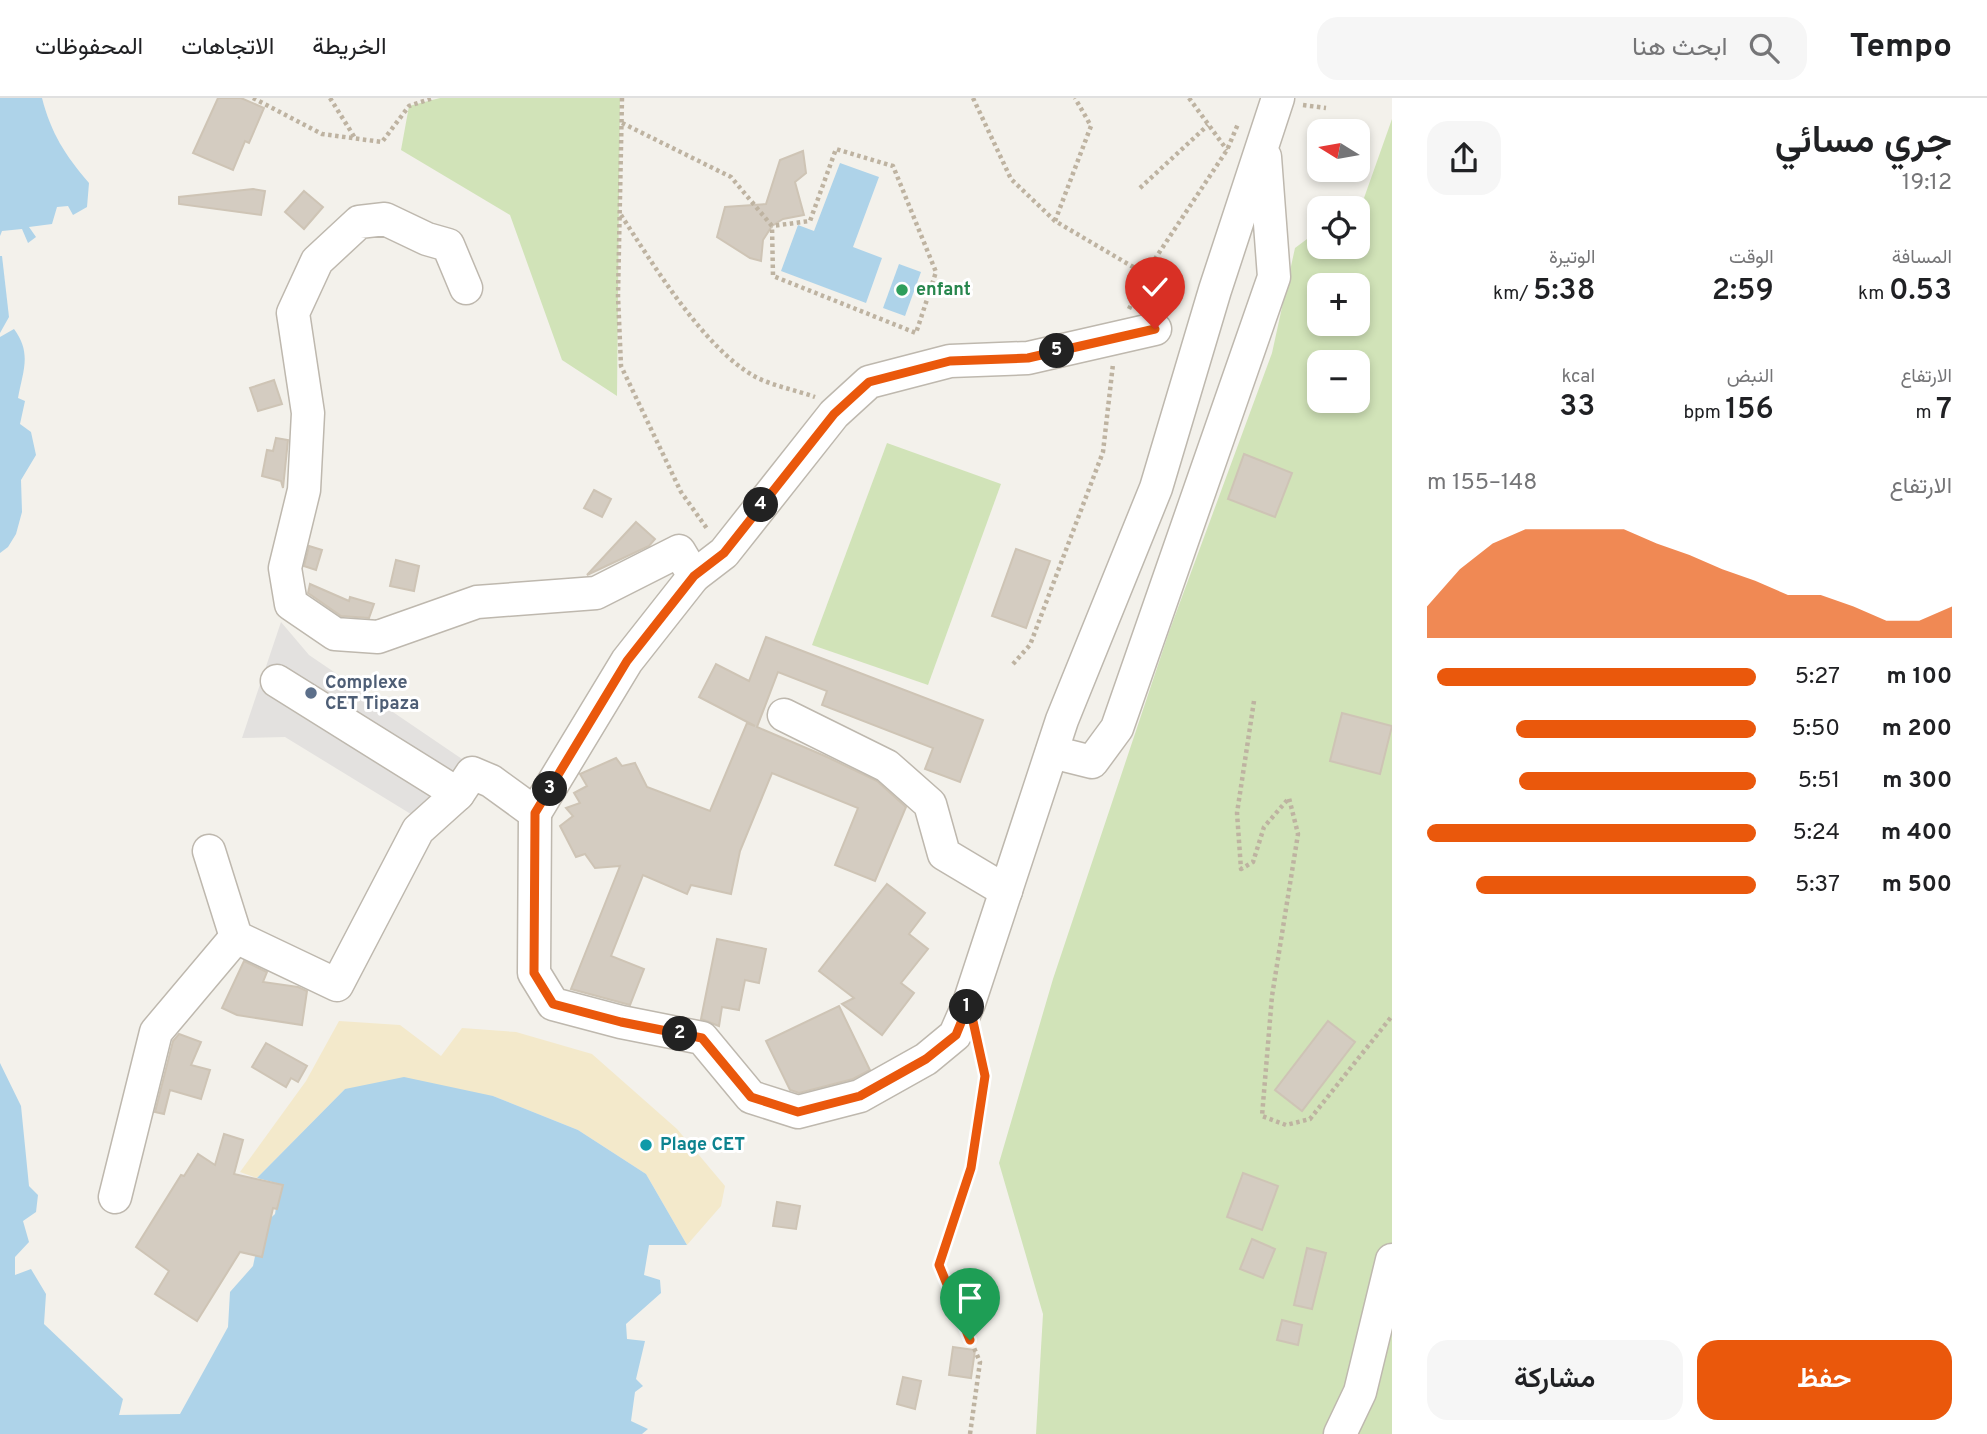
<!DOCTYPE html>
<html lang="ar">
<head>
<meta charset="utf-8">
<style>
	:root { --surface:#fff; --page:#f6f6f6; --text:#202124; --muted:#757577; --line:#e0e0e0; --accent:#ea580c }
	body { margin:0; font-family:Overpass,Vazirmatn,sans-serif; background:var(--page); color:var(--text); direction:rtl; height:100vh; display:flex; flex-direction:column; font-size:26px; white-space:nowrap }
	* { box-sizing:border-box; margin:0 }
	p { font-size:23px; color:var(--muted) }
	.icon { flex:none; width:38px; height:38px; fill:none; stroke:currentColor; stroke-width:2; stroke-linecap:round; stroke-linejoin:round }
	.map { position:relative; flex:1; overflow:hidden; direction:ltr }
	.details { display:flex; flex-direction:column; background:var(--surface); width:595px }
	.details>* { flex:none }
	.needle { width:46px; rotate:281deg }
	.fabs { position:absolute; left:1307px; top:21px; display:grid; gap:14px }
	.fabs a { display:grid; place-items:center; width:63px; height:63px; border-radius:14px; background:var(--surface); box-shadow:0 4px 10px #0003; font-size:35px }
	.pin { position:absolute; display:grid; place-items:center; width:60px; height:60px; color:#fff; margin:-72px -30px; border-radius:50% 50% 50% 0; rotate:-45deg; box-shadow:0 0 7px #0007 }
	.pin .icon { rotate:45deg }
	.km { position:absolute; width:35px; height:35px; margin:-18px; border-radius:50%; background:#222; color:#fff; font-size:19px; line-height:35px; text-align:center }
	.round { display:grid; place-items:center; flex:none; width:74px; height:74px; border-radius:21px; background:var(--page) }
	.head { display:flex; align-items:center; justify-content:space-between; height:119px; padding:0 35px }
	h1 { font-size:38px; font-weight:600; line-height:52px }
	.figures { display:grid; grid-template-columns:repeat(3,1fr); gap:10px; height:119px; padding:7px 35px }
	.figures div { display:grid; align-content:center }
	.figures b { font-size:30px; font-weight:600 }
	.figures small { font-size:19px; font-weight:400 }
	.figures p { font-size:19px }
	.chart { height:196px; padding:14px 35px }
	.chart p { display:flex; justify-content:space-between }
	.chart svg { width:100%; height:126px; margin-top:7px; fill:var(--accent); opacity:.7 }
	.button { display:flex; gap:14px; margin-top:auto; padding:14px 35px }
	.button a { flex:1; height:80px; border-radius:21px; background:var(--accent); color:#fff; font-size:28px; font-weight:600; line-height:80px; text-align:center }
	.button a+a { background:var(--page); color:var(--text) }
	ul { padding:0 35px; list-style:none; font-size:23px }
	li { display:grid; grid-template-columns:112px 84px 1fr; align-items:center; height:52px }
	li i { height:18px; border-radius:9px; background:var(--accent) }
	header { display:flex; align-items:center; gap:42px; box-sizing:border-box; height:98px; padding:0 35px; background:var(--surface); border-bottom:2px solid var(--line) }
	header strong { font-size:33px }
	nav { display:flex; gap:38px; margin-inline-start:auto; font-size:24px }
	.search { width:490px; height:63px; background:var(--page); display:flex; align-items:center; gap:18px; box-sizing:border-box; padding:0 24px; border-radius:21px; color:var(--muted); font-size:26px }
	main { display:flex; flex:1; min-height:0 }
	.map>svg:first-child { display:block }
	.green { fill:#d1e3b8; fill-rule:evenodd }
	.sand { fill:#f3e9cb }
	.parking { fill:#e3e1df }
	.water { fill:#aed3e9 }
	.building { fill:#d4ccc1; stroke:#cec4b5; stroke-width:2 }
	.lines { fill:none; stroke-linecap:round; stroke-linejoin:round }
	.minor-casing { stroke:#beb8ae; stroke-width:35 }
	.path { stroke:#beb3a1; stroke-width:4.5; stroke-dasharray:3.5 3.5; stroke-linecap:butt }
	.minor { stroke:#fff; stroke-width:32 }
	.route-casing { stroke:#fff; stroke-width:14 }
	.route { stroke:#ea580c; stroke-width:9 }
	.leisure-dot { fill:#2e9e5b; stroke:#fff; stroke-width:2.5 }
	.service-dot { fill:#5c6f8a; stroke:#fff; stroke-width:2.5 }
	.culture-dot { fill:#0f9aa8; stroke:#fff; stroke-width:2.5 }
	.labels { text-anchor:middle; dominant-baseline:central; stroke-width:6; stroke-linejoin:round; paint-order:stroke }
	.leisure-label { font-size:18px; font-weight:bold; fill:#27864d; stroke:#fff; text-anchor:start }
	.service-label { font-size:18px; font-weight:bold; fill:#4e5e75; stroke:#fff; text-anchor:start }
	.culture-label { font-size:18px; font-weight:bold; fill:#0d838f; stroke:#fff; text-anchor:start }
</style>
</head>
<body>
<header>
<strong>Tempo</strong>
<div class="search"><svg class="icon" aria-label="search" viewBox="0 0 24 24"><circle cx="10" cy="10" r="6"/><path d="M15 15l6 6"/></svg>ابحث هنا</div>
<nav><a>الخريطة</a><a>الاتجاهات</a><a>المحفوظات</a></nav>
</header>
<main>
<section class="details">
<div class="head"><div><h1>جري مسائي</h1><p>19:12</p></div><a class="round"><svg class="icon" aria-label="share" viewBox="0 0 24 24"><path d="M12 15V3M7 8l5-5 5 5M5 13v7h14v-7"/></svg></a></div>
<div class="figures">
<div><p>المسافة</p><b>0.53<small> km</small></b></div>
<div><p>الوقت</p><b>2:59</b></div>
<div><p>الوتيرة</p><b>5:38<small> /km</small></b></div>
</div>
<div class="figures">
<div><p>الارتفاع</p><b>7<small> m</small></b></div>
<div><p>النبض</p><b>156<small> bpm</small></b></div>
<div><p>kcal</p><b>33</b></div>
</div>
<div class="chart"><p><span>الارتفاع</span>148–155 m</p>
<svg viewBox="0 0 160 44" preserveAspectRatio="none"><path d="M0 44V33L10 20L20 11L30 6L40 6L50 6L60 6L70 11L80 15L90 20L100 24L110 29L120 29L130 33L140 38L150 38L160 33V44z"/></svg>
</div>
<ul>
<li><b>100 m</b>5:27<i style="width:97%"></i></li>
<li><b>200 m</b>5:50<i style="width:73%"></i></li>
<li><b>300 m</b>5:51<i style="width:72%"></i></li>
<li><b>400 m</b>5:24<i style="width:100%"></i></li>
<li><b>500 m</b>5:37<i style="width:85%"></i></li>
</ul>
<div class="button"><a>حفظ</a><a>مشاركة</a></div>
</section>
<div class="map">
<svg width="1392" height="1336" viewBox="0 0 1392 1336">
	<rect width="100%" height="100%" fill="#f3f1eb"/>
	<!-- green -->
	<g class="green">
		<polygon points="440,0 620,0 617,298 562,262 510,117 401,52 409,8"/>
		<path d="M1392,21V1336H1036L1043,1216L999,1065L1053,881L1169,534L1272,255L1295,150L1319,132L1320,149H1358V110H1350L1364,100ZM1320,187H1358V226H1320ZM1320,264H1358V303H1320Z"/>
		<polygon points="887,345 1001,386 928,587 812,547"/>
	</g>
	<!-- sand -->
	<polygon class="sand" points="339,923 400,927 441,958 462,930 516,934 592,956 677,1031 725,1088 721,1108 687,1147 646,1076 578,1032 493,998 345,991 257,1080 240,1074 306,983"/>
	<!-- parking -->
	<polygon class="parking" points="281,524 309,557 462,661 419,721 285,639 242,640"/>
	<!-- water -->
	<g class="water">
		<path d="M0,0H42C51,35 65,57 89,85L87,109L73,117L68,108L57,109L52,126L29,129L36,139L28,145L22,131L2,133L0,138Z"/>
		<polygon points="840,65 879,79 853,149 882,160 866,205 781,173 798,127 814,133"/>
		<polygon points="0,158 2,158 9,219 0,235"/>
		<polygon points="899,166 921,174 905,218 883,210"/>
		<path d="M14,231C32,255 23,273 18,300L25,303L20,326L31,334L36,357L21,382L22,414L16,436L8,449L0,455V239Z"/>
		<polygon points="0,965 21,1008 29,1088 38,1097 36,1114 23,1123 29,1144 15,1159 15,1177 31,1171 46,1196 44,1226 123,1301 119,1317 180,1316 228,1229 230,1194 253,1168 261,1129 275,1116 280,1086 257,1080 345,991 404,979 493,998 578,1032 646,1076 687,1147 649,1147 644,1177 660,1182 661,1195 626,1226 627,1241 645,1243 636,1281 643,1288 635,1294 631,1323 648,1331 642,1336 0,1336"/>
	</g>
	<!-- building -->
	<g class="building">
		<polygon points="218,0 241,0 264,10 249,45 245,43 233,72 193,55"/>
		<polygon points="803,53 806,75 795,84 804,117 783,121 772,128 763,142 761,163 750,160 717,139 725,109 766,106 780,62"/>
		<polygon points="253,91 265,93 261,117 179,106 179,99"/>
		<polygon points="304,93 323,109 304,131 285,114"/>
		<polygon points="274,282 282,306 258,313 250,290"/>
		<polygon points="276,340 288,342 283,390 281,383 262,378 267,352 273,353"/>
		<polygon points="1244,356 1292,375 1275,419 1228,401"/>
		<polygon points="594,392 611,401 602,419 584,410"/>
		<polygon points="636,424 655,441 649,448 587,477"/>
		<polygon points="309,448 322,452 316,472 304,468"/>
		<polygon points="1016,451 1050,463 1026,530 992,518"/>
		<polygon points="396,462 419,468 414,493 390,488"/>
		<polygon points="310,486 349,503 350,499 374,506 369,520 341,518 308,495"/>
		<polygon points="766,539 983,622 960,684 925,671 933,650 822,607 827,593 778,574 757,629 825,658 877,683 906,709 875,783 835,767 858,710 772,675 740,753 731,796 691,787 687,796 643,777 611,858 644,871 630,907 571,891 620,768 595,770 585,756 576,759 560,728 573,718 566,710 580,705 574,695 587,688 580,676 616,660 622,668 635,665 647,689 710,713 747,625 755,628 699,599 716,566 749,583"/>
		<polygon points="1342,615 1392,628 1380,676 1330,663"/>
		<polygon points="887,786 925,815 909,836 928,851 901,885 914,895 882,937 842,906 854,900 819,873"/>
		<polygon points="717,841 766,851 759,885 745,882 739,912 722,909 719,928 701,921"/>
		<polygon points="244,863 267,874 263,884 298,889 307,893 302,927 237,917 222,910"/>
		<polygon points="839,908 870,972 853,981 799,995 790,992 766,943"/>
		<polygon points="1328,923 1355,944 1302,1013 1275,992"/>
		<polygon points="179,936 201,944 191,967 210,972 201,1001 170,992 164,1016 155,1014 173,943"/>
		<polygon points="266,945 307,968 298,984 291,980 286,989 252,969"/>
		<polygon points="224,1036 243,1042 234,1076 283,1087 277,1111 273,1110 262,1159 240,1154 197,1223 155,1196 169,1173 136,1149 181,1077 184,1078 198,1056 215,1067"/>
		<polygon points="1243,1075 1278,1088 1262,1132 1227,1119"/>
		<polygon points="777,1104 800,1108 796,1131 773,1128"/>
		<polygon points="1252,1141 1275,1151 1263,1180 1240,1171"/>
		<polygon points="1307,1150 1326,1155 1312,1211 1294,1207"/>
		<polygon points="1282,1222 1302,1227 1298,1247 1277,1242"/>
		<polygon points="953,1249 975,1252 971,1280 949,1277"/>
		<polygon points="903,1279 921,1283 915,1311 897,1306"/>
	</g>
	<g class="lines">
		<defs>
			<g id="minor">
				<polyline points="466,190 448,147 427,141 385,121 359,124 317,163 293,215 308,315 304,392 285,470 291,506 335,536 378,539 477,504 596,495 679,453 694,478 627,563 535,715"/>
				<polyline points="694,478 724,455 834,316 869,284 950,263 1028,260 1155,231"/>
				<polyline points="277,583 458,696 472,675 491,683 535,715 534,875 553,906 621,924 702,940 751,999 798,1014 860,998 926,961 955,937 969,905 1062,622 1156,390 1215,192 1278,0"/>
				<polyline points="784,617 887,668 930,706 944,756 1006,793"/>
				<polyline points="1052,654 1092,664 1117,630 1274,179 1265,59"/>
				<polyline points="209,753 236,839 337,887 418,732 458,696"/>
				<polyline points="115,1099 156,934 236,839"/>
				<polyline points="1340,1336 1360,1294 1392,1162"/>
			</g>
		</defs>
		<!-- minor casing -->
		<use href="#minor" class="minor-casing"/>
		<!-- path -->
		<g class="path">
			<polyline points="253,0 322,36 382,44 409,8 433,0"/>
			<polyline points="330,0 355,40"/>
			<polyline points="622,0 618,198 621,268 681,394 708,432"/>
			<polyline points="973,0 1011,81 1055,123 1145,176"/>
			<polyline points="1189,0 1227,52"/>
			<polyline points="1303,7 1326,10"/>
			<polyline points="622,25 731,79 772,128 773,178 916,235 936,174 893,68 836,51 810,123 772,128"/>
			<polyline points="1140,90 1208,27"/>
			<path d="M621,117C652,165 704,250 754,278C772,288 796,292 815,299"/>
			<polyline points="1055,123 1091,28 1075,0"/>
			<polyline points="1129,211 1145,176 1227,52 1238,26"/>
			<polyline points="1013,566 1030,547 1103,354 1113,266"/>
			<polyline points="1254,603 1237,715 1241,771 1253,764 1264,729 1289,700 1298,736 1272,898 1262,1018 1286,1027 1310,1021 1392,918"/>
			<polyline points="970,1336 980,1264 939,1167 971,1070 985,978 979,950"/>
		</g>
		<!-- minor -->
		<use href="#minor" class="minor"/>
	</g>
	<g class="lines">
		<defs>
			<polyline id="route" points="970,1242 939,1167 971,1070 985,978 969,905 956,937 926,961 860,998 798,1014 751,999 702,940 621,924 553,906 534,875 535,715 627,563 694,478 724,455 834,316 869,284 950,263 1028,260 1155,231"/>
		</defs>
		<!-- route casing -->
		<use href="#route" class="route-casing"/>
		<!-- route -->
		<use href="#route" class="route"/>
	</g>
	<!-- markers -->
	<circle class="leisure-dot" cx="902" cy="192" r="7"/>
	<circle class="service-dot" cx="311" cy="595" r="7"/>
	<circle class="culture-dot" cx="646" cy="1047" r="7"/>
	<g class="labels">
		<!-- leisure labels -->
		<g class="leisure-label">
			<text x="916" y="192">enfant</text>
		</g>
		<!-- service labels -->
		<g class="service-label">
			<text x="325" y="585">Complexe<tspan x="325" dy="21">CET Tipaza</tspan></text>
		</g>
		<!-- culture labels -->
		<g class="culture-label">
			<text x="660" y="1047">Plage CET</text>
		</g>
	</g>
</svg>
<div class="fabs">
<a><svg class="needle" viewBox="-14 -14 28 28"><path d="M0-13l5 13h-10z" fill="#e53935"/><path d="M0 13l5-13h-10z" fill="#757577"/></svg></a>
<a><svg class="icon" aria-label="locate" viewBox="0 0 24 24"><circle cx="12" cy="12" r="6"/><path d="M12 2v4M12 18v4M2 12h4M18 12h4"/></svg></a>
<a>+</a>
<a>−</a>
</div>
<div class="pin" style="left:970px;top:1242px;background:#1e9e55"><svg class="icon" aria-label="arrive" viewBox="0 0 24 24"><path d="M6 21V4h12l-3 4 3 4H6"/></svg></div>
<div class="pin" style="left:1155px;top:231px;background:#d93025"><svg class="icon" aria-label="check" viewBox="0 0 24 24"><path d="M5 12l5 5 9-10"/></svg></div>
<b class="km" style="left:967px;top:909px">1</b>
<b class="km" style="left:680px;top:936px">2</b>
<b class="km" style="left:550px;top:691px">3</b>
<b class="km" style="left:761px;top:407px">4</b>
<b class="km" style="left:1057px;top:253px">5</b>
</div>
</main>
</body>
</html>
